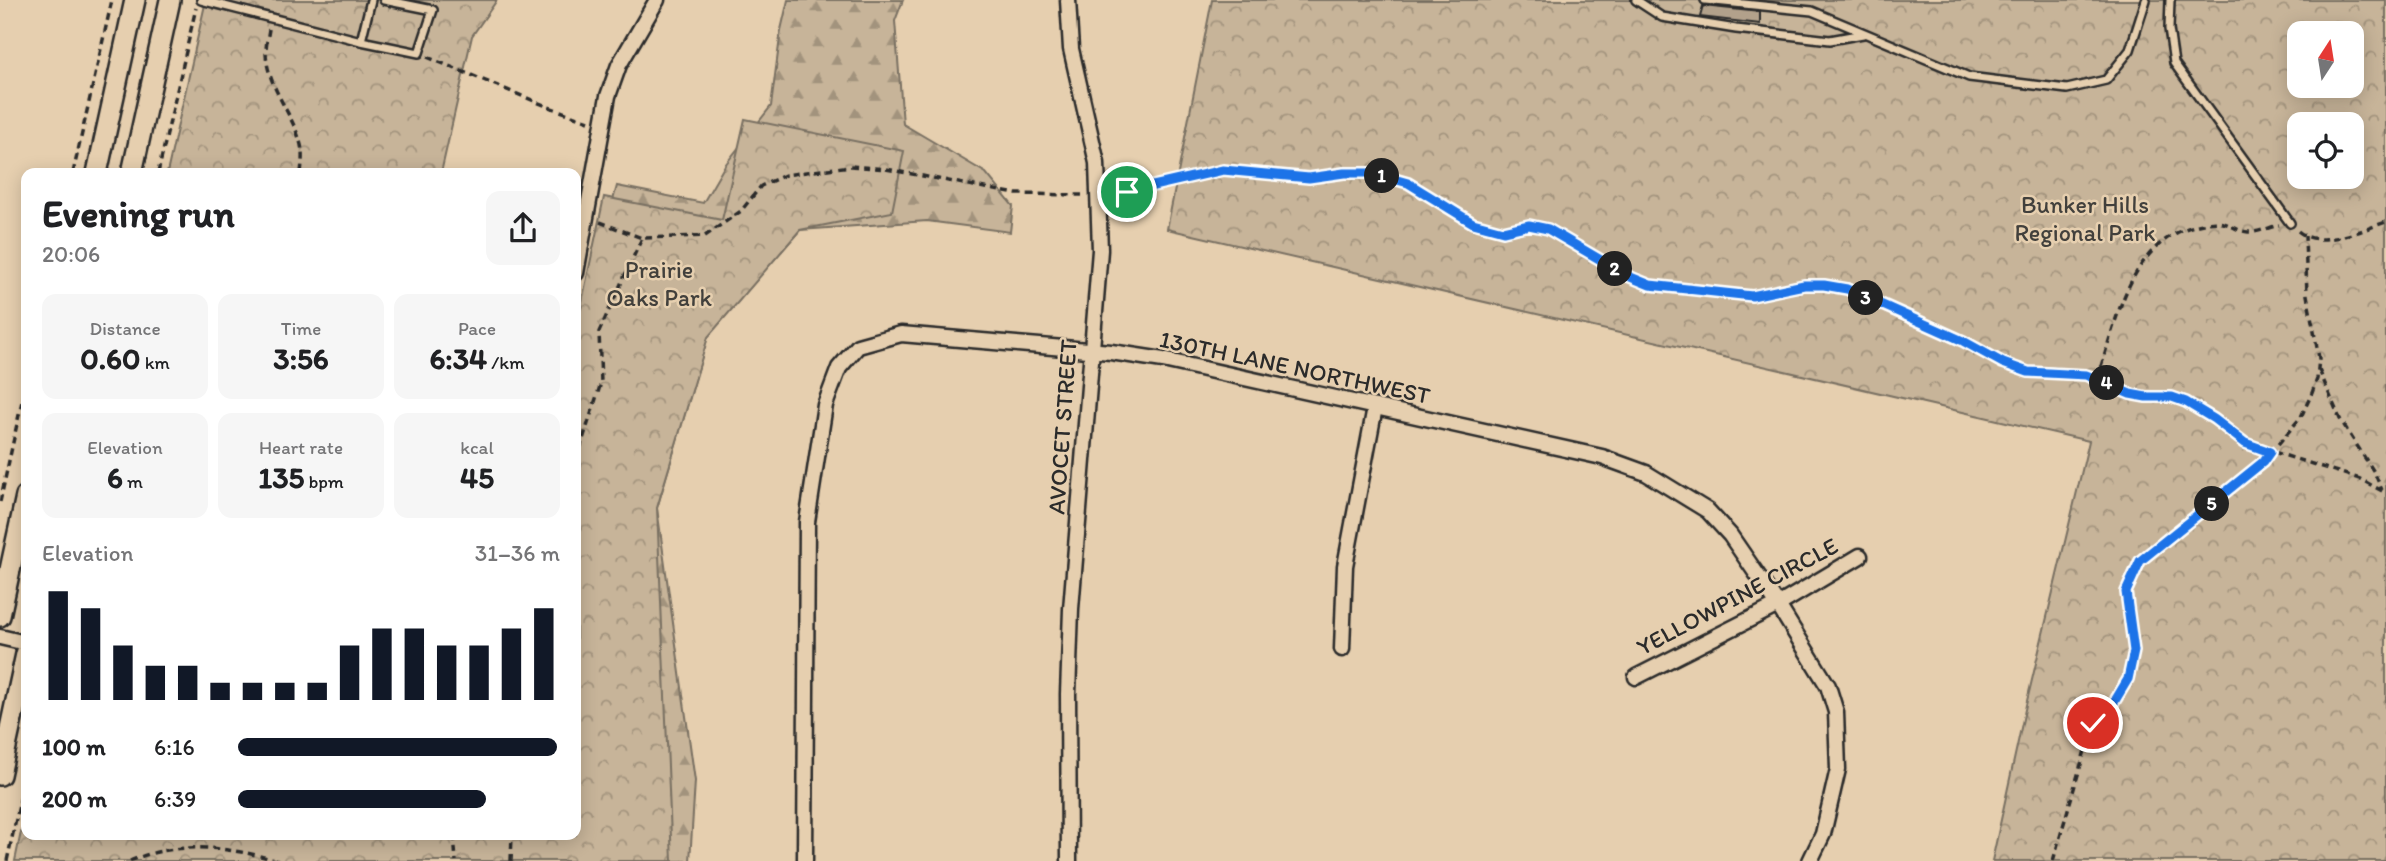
<!DOCTYPE html>
<html lang="en">
<head>
<meta charset="utf-8">
<style>
	:root { --surface:#fff; --page:#f6f6f6; --text:#202124; --muted:#757577; --accent:#111827 }
	body { margin:0; font-family:Itim,sans-serif; background:var(--page); color:var(--text); height:100vh; display:flex; flex-direction:column; font-size:26px; white-space:nowrap }
	* { box-sizing:border-box; margin:0 }
	p { font-size:23px; color:var(--muted) }
	.icon { flex:none; width:38px; height:38px; fill:none; stroke:currentColor; stroke-width:2; stroke-linecap:round; stroke-linejoin:round }
	.map { position:relative; flex:1; overflow:hidden }
	.details { position:absolute; left:21px; top:168px; width:560px; height:672px; display:flex; flex-direction:column; background:var(--surface); border-radius:14px; box-shadow:0 4px 18px #0003 }
	.details>* { flex:none }
	.needle { width:46px; rotate:12deg }
	.controls { position:absolute; left:2287px; top:21px; display:grid; gap:14px }
	.controls a { display:grid; place-items:center; width:77px; height:77px; border-radius:14px; background:var(--surface); box-shadow:0 4px 18px #0003; font-size:35px }
	.pin { position:absolute; display:grid; place-items:center; width:60px; height:60px; color:#fff; margin:-30px; border:4px solid #fff; border-radius:50%; box-shadow:0 2px 7px #0007 }
	.km { position:absolute; width:35px; height:35px; margin:-18px; border-radius:50%; background:#222; color:#fff; font-size:19px; line-height:35px; text-align:center }
	.round { display:grid; place-items:center; flex:none; width:74px; height:74px; border-radius:14px; background:var(--page) }
	.overview { display:flex; align-items:center; justify-content:space-between; height:119px; padding:0 21px }
	h1 { font-size:38px; font-weight:700; line-height:52px }
	.stats { display:grid; grid-template-columns:repeat(3,1fr); gap:10px; height:119px; padding:7px 21px }
	.stats div { display:grid; align-content:center; border-radius:14px; background:var(--page); text-align:center }
	.stats b { font-size:30px; font-weight:700 }
	.stats small { font-size:19px; font-weight:400 }
	.stats p { font-size:19px }
	.chart { height:196px; padding:14px 21px }
	.chart p { display:flex; justify-content:space-between }
	.chart svg { width:100%; height:126px; margin-top:7px; stroke:var(--accent); stroke-width:6 }
	ul { padding:0 21px; list-style:none; font-size:23px }
	li { display:grid; grid-template-columns:112px 84px 1fr; align-items:center; height:52px }
	li i { height:18px; border-radius:9px; background:var(--accent) }
	.map>svg:first-child { display:block }
	.forest { fill:url(#forest-firs); stroke:#797062; stroke-width:2 }
	.park { fill:url(#park-crowns); stroke:#797062; stroke-width:2; fill-rule:evenodd }
	.building { fill:#b2a18b; stroke:#2b2b2b; stroke-width:2 }
	.lines { fill:none; stroke-linecap:round; stroke-linejoin:round }
	.lane-casing { stroke:#2b2b2b; stroke-width:12 }
	.street-casing { stroke:#2b2b2b; stroke-width:19 }
	.secondary-casing { stroke:#2b2b2b; stroke-width:24 }
	.path { stroke:#2b2b2b; stroke-width:3.5; stroke-dasharray:7 5; stroke-linecap:butt }
	.lane { stroke:#e6cfaf; stroke-width:7 }
	.street { stroke:#e6cfaf; stroke-width:14 }
	.secondary { stroke:#e6cfaf; stroke-width:19 }
	.route-casing { stroke:#fff; stroke-width:14 }
	.route { stroke:#1a73e8; stroke-width:9 }
	.labels { text-anchor:middle; dominant-baseline:central; stroke-width:5; stroke-linejoin:round; paint-order:stroke }
	.park-label { font-size:24px; fill:#42403c; stroke:#e6cfaf }
	.street-label { font-size:24px; fill:#2b2b2b; stroke:#e6cfaf }
</style>
</head>
<body>
<div class="map">
<svg width="2386" height="861" viewBox="0 0 2386 861">
	<defs>
		<pattern id="forest-firs" width="22" height="20" patternUnits="userSpaceOnUse" patternTransform="scale(1.75)"><rect width="22" height="20" fill="#c7b499"/><path d="M5 1l3.5 6h-7zM16 11l3.5 6h-7z" fill="#a2937d"/></pattern>
		<pattern id="park-crowns" width="20" height="18" patternUnits="userSpaceOnUse" patternTransform="scale(1.75)"><rect width="20" height="18" fill="#c7b499"/><path d="M2 6a3 3 0 1 1 6 0M12 15a3 3 0 1 1 6 0" fill="none" stroke="#a2937d"/></pattern>
	</defs>
	<rect width="100%" height="100%" fill="#e6cfaf"/>
	<filter id="ink" filterUnits="userSpaceOnUse"><feTurbulence type="fractalNoise" baseFrequency=".0143" numOctaves="2"/><feDisplacementMap in="SourceGraphic" scale="14" xChannelSelector="R" yChannelSelector="G"/><feConvolveMatrix kernelMatrix="1 2 1 2 8 2 1 2 1" color-interpolation-filters="sRGB"/></filter>
	<g filter="url(#ink)">
		<!-- forest -->
		<polygon class="forest" points="788,0 903,0 895,21 903,124 986,173 1013,206 1010,232 927,221 800,230 708,336 657,508 695,781 690,861 41,861 576,835 576,331 617,186 703,203 725,165 771,106 781,30"/>
		<!-- park -->
		<g class="park">
			<polygon points="206,0 497,0 472,36 441,173 167,173"/>
			<path d="M1212,0H2386V861H1992L2026,705L2089,441L1167,229ZM2300,33H2352V86H2300ZM2300,124H2352V177H2300Z"/>
			<polygon points="745,119 904,151 892,212 800,230 708,337 657,508 672,861 15,861 26,808 26,835 576,835 576,330 604,197 722,220"/>
		</g>
		<!-- building -->
		<polygon class="building" points="1703,6 1760,12 1760,24 1700,17"/>
		<g class="lines">
			<defs>
				<g id="lane">
					<polyline points="201,0 361,41 419,53 433,10 384,0"/>
					<polyline points="1636,0 1662,17 1736,29 1830,40 1863,34"/>
					<polyline points="1705,0 1812,11 1969,77 2067,89 2106,80 2130,50 2146,0"/>
					<polyline points="2170,0 2169,29 2174,63 2290,223"/>
					<polyline points="361,41 371,0"/>
				</g>
				<g id="street">
					<polyline points="1068,0 1071,49 1097,163 1100,250 1071,609 1068,694 1069,861"/>
					<polyline points="576,273 608,96 619,65 657,0"/>
					<polyline points="0,637 26,643"/>
					<polyline points="1342,649 1345,566 1375,407"/>
					<polyline points="1636,677 1778,605 1860,556"/>
					<polyline points="805,861 807,522 825,405 839,368 858,346 901,334 1111,352 1163,360 1602,457 1646,473 1708,511 1730,535 1778,605 1828,686 1836,712 1838,769 1823,834 1810,861"/>
				</g>
				<g id="secondary">
					<polyline points="97,173 135,0"/>
					<polyline points="132,173 170,0"/>
					<polyline points="0,616 26,496"/>
					<polyline points="0,775 26,654"/>
				</g>
			</defs>
			<!-- lane casing -->
			<use href="#lane" class="lane-casing"/>
			<!-- street casing -->
			<use href="#street" class="street-casing"/>
			<!-- secondary casing -->
			<use href="#secondary" class="secondary-casing"/>
			<!-- path -->
			<g class="path">
				<path d="M269,29C268,36 266,44 266,51C266,86 293,113 301,145C303,154 302,164 301,173"/>
				<polyline points="427,57 549,107 589,121"/>
				<polyline points="73,173 112,0"/>
				<polyline points="158,173 196,8"/>
				<polyline points="1111,194 1140,189 1223,170 1309,178 1344,173 1373,174 1408,183 1473,224 1502,231 1529,225 1548,229 1628,276 1649,285 1752,296 1804,284 1824,285 1847,290 1963,341 2003,363 2028,372 2086,375 2130,394 2146,397 2172,397 2186,402 2213,419 2245,443 2360,479 2386,493"/>
				<polyline points="600,222 642,238 705,236 741,211 761,186 785,175 850,166 886,169 1016,194 1082,195"/>
				<path d="M2298,231C2320,250 2362,230 2386,222"/>
				<polyline points="2319,370 2340,419 2374,472 2382,490"/>
				<path d="M2097,378C2119,316 2129,235 2208,223C2229,219 2231,230 2248,232C2257,233 2270,227 2279,225"/>
				<polyline points="576,461 601,383 599,332 642,238"/>
				<polyline points="0,502 26,383"/>
				<polyline points="454,835 456,861"/>
				<polyline points="7,861 26,773"/>
				<path d="M130,861C177,840 230,847 279,861"/>
				<polyline points="511,861 512,835"/>
				<polyline points="2053,861 2093,723 2113,704 2128,679 2134,651 2126,592 2140,561 2263,462 2301,417 2312,393 2317,379 2319,358 2307,295 2305,236"/>
			</g>
			<!-- lane -->
			<use href="#lane" class="lane"/>
			<!-- street -->
			<use href="#street" class="street"/>
			<!-- secondary -->
			<use href="#secondary" class="secondary"/>
		</g>
	</g>
	<g class="lines" filter="url(#ink)">
		<defs>
			<polyline id="route" points="1127,192 1223,170 1309,178 1344,173 1373,173 1408,183 1473,223 1503,231 1529,225 1548,229 1628,276 1650,285 1752,296 1804,285 1824,285 1847,289 1963,341 2003,363 2028,372 2086,375 2130,394 2146,397 2172,397 2186,402 2214,419 2245,443 2270,452 2263,462 2140,561 2126,592 2134,651 2128,679 2113,704 2093,723"/>
		</defs>
		<!-- route casing -->
		<use href="#route" class="route-casing"/>
		<!-- route -->
		<use href="#route" class="route"/>
	</g>
	<g class="labels">
		<!-- park labels -->
		<g class="park-label">
			<text x="2085" y="204">Bunker Hills<tspan x="2085" dy="28">Regional Park</tspan></text>
			<text x="659" y="269">Prairie<tspan x="659" dy="28">Oaks Park</tspan></text>
		</g>
		<!-- street labels -->
		<g class="street-label">
			<text transform="translate(1295 367) rotate(12)">130TH LANE NORTHWEST</text>
			<text transform="translate(1062 427) rotate(-86)">AVOCET STREET</text>
			<text transform="translate(1737 596) rotate(-28)">YELLOWPINE CIRCLE</text>
		</g>
	</g>
</svg>
<div class="controls">
<a><svg class="needle" viewBox="-14 -14 28 28"><path d="M0-13l5 13h-10z" fill="#e53935"/><path d="M0 13l5-13h-10z" fill="#757577"/></svg></a>
<a><svg class="icon" aria-label="locate" viewBox="0 0 24 24"><circle cx="12" cy="12" r="6"/><path d="M12 2v4M12 18v4M2 12h4M18 12h4"/></svg></a>
</div>
<div class="pin" style="left:1127px;top:192px;background:#1e9e55"><svg class="icon" aria-label="arrive" viewBox="0 0 24 24"><path d="M6 21V4h12l-3 4 3 4H6"/></svg></div>
<div class="pin" style="left:2093px;top:723px;background:#d93025"><svg class="icon" aria-label="check" viewBox="0 0 24 24"><path d="M5 12l5 5 9-10"/></svg></div>
<b class="km" style="left:1382px;top:176px">1</b>
<b class="km" style="left:1615px;top:269px">2</b>
<b class="km" style="left:1866px;top:298px">3</b>
<b class="km" style="left:2107px;top:383px">4</b>
<b class="km" style="left:2212px;top:504px">5</b>
<section class="details">
<div class="overview"><div><h1>Evening run</h1><p>20:06</p></div><a class="round"><svg class="icon" aria-label="share" viewBox="0 0 24 24"><path d="M12 15V3M7 8l5-5 5 5M5 13v7h14v-7"/></svg></a></div>
<div class="stats">
<div><p>Distance</p><b>0.60<small> km</small></b></div>
<div><p>Time</p><b>3:56</b></div>
<div><p>Pace</p><b>6:34<small> /km</small></b></div>
</div>
<div class="stats">
<div><p>Elevation</p><b>6<small> m</small></b></div>
<div><p>Heart rate</p><b>135<small> bpm</small></b></div>
<div><p>kcal</p><b>45</b></div>
</div>
<div class="chart"><p><span>Elevation</span>31–36 m</p>
<svg viewBox="0 0 160 44" preserveAspectRatio="none"><path d="M5 44V6M15 44V12M25 44V25M35 44V32M45 44V32M55 44V38M65 44V38M75 44V38M85 44V38M95 44V25M105 44V19M115 44V19M125 44V25M135 44V25M145 44V19M155 44V12"/></svg>
</div>
<ul>
<li><b>100 m</b>6:16<i style="width:99%"></i></li>
<li><b>200 m</b>6:39<i style="width:77%"></i></li>
</ul>
</section>
</div>
</body>
</html>
